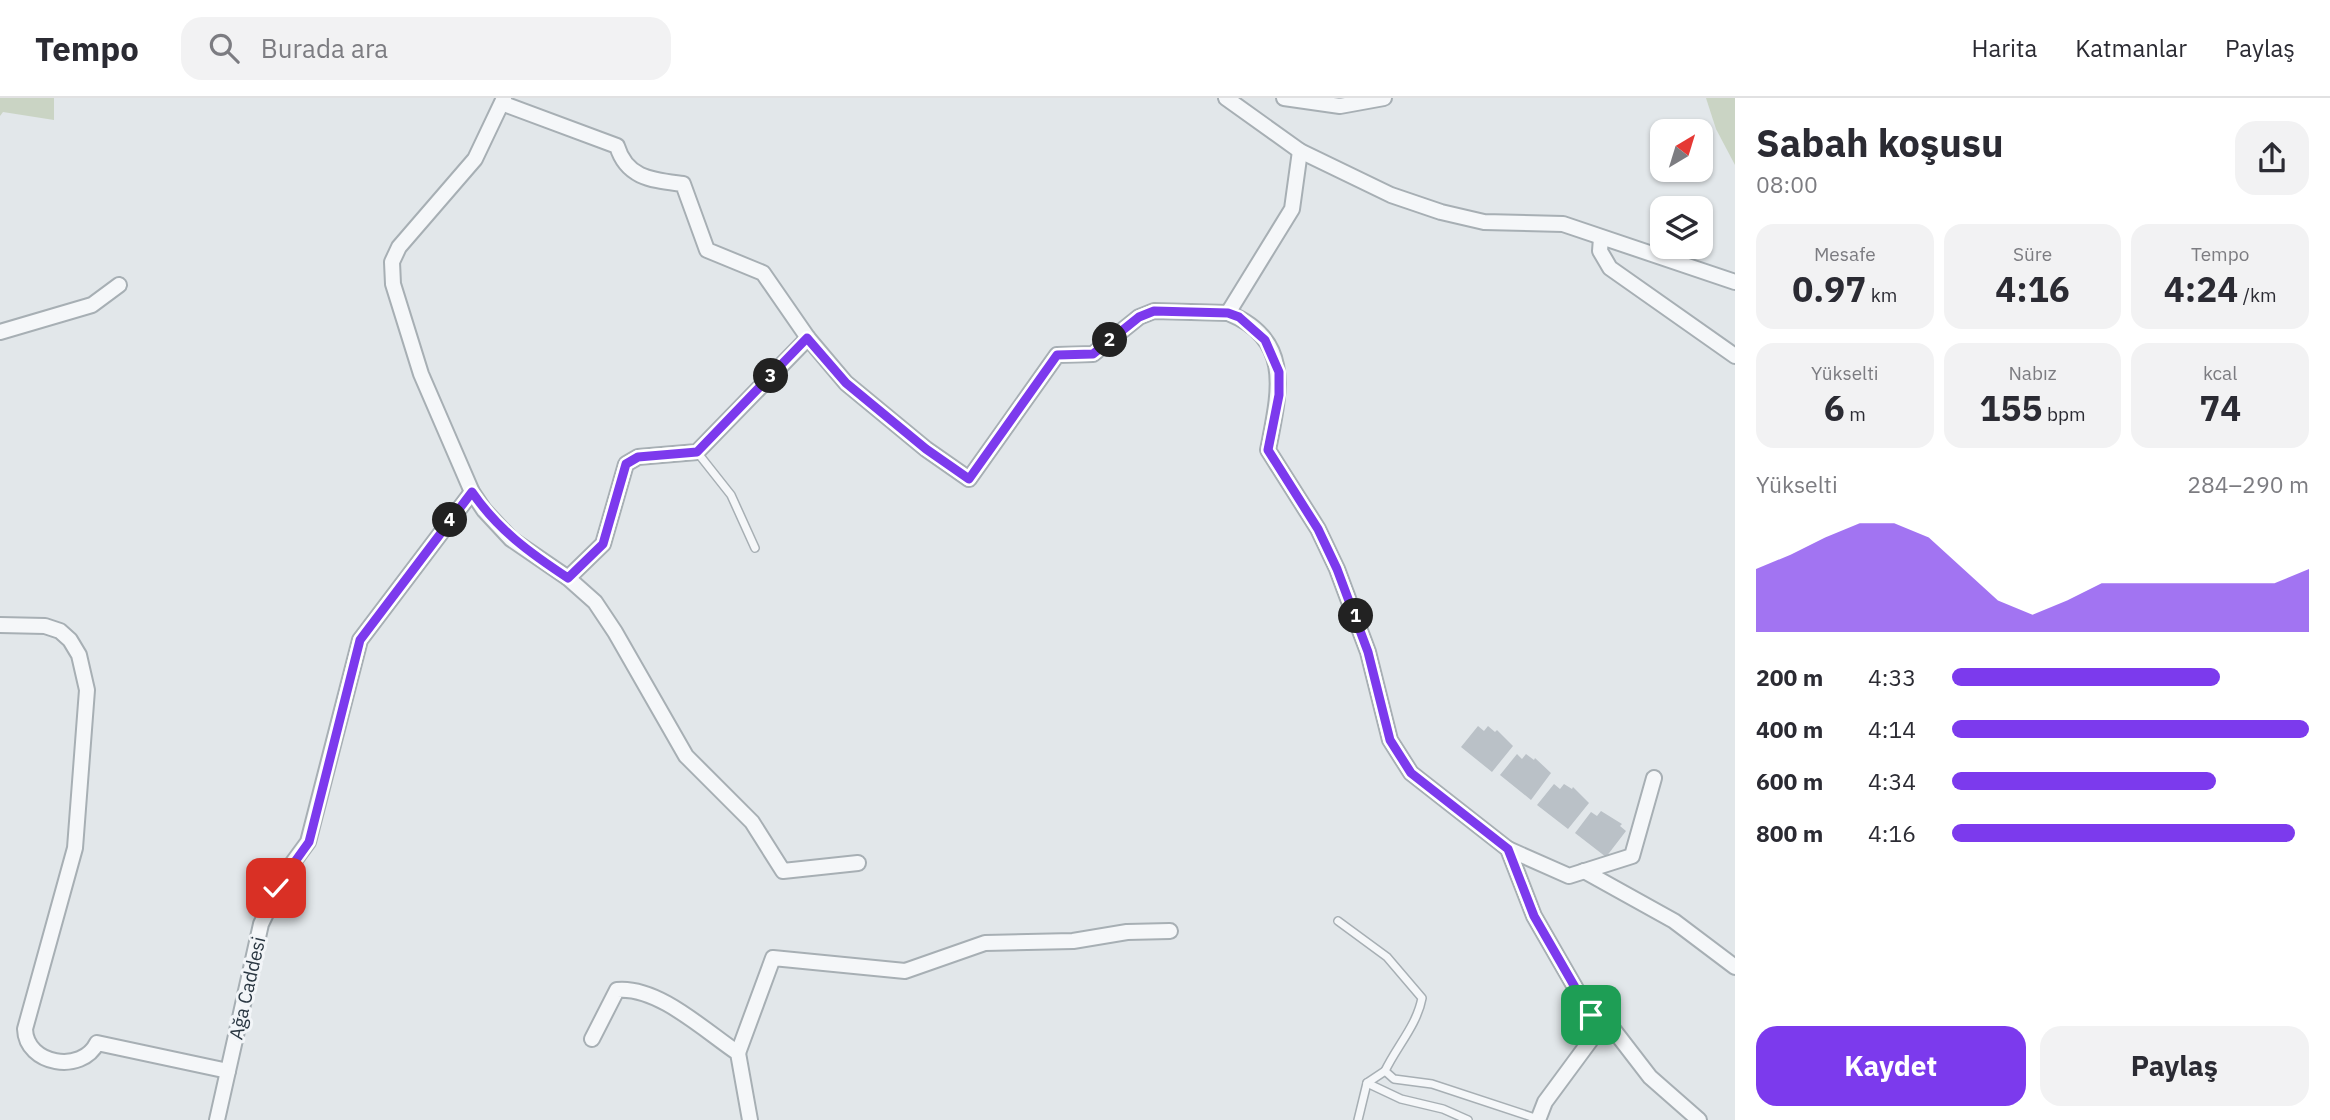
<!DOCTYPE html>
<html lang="tr">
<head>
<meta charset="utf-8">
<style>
	:root { --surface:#fff; --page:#f2f2f3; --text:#2b2b33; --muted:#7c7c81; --line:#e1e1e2; --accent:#7c3aed }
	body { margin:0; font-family:"IBM Plex Sans",sans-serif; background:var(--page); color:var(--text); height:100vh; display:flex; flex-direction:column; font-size:26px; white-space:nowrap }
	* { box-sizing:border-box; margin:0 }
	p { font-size:23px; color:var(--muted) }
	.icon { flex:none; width:38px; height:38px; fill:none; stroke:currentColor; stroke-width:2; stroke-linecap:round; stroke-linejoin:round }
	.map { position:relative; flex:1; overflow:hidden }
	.panel { display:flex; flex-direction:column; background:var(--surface); width:595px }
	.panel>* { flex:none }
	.needle { width:46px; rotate:38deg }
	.fabs { position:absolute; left:1650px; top:21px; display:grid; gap:14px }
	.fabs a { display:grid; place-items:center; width:63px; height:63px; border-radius:14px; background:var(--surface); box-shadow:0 2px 5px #0004; font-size:35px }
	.pin { position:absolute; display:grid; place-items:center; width:60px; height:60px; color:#fff; margin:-30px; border-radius:14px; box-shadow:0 4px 10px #0006 }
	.km { position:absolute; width:35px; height:35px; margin:-18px; border-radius:50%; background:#222; color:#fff; font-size:19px; line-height:35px; text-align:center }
	.round { display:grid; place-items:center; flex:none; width:74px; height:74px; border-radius:21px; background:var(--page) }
	.head { display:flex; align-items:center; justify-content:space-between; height:119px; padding:0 21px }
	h1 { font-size:38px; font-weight:800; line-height:52px }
	.metrics { display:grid; grid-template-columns:repeat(3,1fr); gap:10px; height:119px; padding:7px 21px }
	.metrics div { display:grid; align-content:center; border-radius:18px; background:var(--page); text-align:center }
	.metrics b { font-size:35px; font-weight:800 }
	.metrics small { font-size:19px; font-weight:400 }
	.metrics p { font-size:19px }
	.chart { height:196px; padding:14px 21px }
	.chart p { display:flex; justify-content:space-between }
	.chart svg { width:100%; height:126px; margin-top:7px; fill:var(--accent); opacity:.7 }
	.button { display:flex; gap:14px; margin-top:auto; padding:14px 21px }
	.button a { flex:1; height:80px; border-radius:21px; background:var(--accent); color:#fff; font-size:28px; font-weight:800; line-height:80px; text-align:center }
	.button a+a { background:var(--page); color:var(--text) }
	ul { padding:0 21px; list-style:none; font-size:23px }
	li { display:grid; grid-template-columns:112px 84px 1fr; align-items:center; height:52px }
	li i { height:18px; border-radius:9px; background:var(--accent) }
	header { display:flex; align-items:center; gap:42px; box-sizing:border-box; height:98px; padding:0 35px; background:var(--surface); border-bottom:2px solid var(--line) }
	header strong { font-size:33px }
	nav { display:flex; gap:38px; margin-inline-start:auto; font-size:24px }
	.search { width:490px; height:63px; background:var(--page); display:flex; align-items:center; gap:18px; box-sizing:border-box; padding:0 24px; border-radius:21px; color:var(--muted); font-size:26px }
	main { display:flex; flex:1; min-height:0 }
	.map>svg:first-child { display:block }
	.green { fill:#cad4c4 }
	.building { fill:#bac1c7 }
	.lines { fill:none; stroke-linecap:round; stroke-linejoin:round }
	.service-casing { stroke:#a7afb4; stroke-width:10 }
	.minor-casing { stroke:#a7afb4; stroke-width:18 }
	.service { stroke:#f5f7f9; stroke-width:7 }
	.minor { stroke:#f5f7f9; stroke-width:14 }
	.route-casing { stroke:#fff; stroke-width:14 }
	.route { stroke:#7c3aed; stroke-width:9 }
	.labels { text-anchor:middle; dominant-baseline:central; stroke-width:6; stroke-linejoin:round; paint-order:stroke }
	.street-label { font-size:19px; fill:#2a3742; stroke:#f2f5f8 }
</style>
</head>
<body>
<header>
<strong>Tempo</strong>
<div class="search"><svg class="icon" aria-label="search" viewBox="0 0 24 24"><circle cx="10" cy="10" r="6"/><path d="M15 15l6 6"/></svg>Burada ara</div>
<nav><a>Harita</a><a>Katmanlar</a><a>Paylaş</a></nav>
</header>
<main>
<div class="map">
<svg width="1735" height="1022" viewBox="0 0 1735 1022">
	<rect width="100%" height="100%" fill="#e2e7ea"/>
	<!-- green -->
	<g class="green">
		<polygon points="0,0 54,0 54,22 3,14 0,18"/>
		<polygon points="1706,0 1735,0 1735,67 1716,31"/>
	</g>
	<!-- building -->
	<g class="building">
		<polygon points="1478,628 1484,633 1488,628 1495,634 1497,632 1513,648 1492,674 1461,649"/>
		<polygon points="1517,656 1522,661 1526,656 1534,662 1535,660 1551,675 1531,702 1500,677"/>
		<polygon points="1554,686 1560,691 1564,686 1572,691 1573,689 1589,705 1568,731 1537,707"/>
		<polygon points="1601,713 1622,726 1620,728 1626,733 1606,759 1575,735 1591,714 1597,718"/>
	</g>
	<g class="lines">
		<defs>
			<g id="service">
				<polyline points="697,354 731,397 755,450"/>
				<path d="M1338,823L1387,859L1422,900C1417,927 1397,948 1385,973L1394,981L1432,986L1538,1021"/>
				<polyline points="1367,985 1401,1001 1443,1011 1468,1022"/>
				<polyline points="1358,1022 1367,985 1385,973"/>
			</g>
			<g id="minor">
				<polyline points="504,0 475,61 399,149 392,164 393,186 421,276 472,394 484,412 511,441 568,480 595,504 615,534 686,658 752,724 783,773 858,765"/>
				<polyline points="1226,0 1300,53 1391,97 1441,114 1484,124 1563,126 1735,184"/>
				<polyline points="1284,0 1340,8 1384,0"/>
				<path d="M504,6L617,48C627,81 653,82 683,86L707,152L763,175L808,240"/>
				<polyline points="1601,140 1600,153 1610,170 1735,258"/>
				<path d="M1228,215C1294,242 1279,295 1268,352L1318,431L1337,471L1368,554L1390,642L1411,675L1508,751L1534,818L1591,917L1593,931L1590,943L1545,1004L1538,1022"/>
				<polyline points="0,234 92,207 119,187"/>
				<polyline points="568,480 603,446 626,366 638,359 697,354 808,240 846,285 926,351 969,381 1057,257 1093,256 1139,219 1154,213 1228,215 1292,111 1300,53"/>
				<path d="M0,527L45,528L60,533L70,542L79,557L87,592L75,750L25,931C26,967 82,976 97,945L228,973"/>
				<polyline points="1508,751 1569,778 1632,758 1654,680"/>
				<polyline points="1584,773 1674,823 1735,869"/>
				<polyline points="1587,910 1613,931 1650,979 1699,1022"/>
				<path d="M592,941L617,892C658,888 705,933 738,955L750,1022"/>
				<polyline points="738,955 773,860 905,873 985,845 1073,843 1127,834 1170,833"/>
				<polyline points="217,1022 261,826 286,774 308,744 360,542 472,394"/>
			</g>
		</defs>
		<!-- service casing -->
		<use href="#service" class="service-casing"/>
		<!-- minor casing -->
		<use href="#minor" class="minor-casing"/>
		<!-- service -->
		<use href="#service" class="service"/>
		<!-- minor -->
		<use href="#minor" class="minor"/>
	</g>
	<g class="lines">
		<defs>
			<path id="route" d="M276,790L309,744L360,542L472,394C498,432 530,455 568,480L603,446L626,366L638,359L697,354L807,240L846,285L926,351L969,381L1057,257L1093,256L1139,219L1154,213L1228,215L1239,219L1265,242L1279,274V297L1268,352L1318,431L1337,471L1368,554L1390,642L1411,675L1508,751L1534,818L1591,917"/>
		</defs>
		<!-- route casing -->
		<use href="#route" class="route-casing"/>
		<!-- route -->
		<use href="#route" class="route"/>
	</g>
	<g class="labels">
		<!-- street labels -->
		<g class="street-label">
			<text transform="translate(247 890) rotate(-77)">Ağa Caddesi</text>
		</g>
	</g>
</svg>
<div class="fabs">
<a><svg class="needle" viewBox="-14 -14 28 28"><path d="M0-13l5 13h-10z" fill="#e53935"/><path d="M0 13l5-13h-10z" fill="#7c7c81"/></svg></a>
<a><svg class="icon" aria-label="layers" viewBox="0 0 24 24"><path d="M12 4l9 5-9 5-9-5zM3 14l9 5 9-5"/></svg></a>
</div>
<div class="pin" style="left:1591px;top:917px;background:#1e9e55"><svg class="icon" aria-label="arrive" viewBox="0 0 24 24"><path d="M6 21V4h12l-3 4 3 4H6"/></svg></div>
<div class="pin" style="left:276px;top:790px;background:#d93025"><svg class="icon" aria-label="check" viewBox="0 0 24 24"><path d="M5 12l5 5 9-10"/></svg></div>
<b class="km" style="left:1356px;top:518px">1</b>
<b class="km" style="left:1110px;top:242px">2</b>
<b class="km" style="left:771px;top:278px">3</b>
<b class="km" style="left:450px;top:422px">4</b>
</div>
<section class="panel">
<div class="head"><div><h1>Sabah koşusu</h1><p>08:00</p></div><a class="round"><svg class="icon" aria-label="share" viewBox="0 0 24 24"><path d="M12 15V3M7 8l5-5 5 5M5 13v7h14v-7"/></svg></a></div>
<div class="metrics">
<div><p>Mesafe</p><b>0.97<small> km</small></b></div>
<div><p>Süre</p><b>4:16</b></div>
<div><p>Tempo</p><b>4:24<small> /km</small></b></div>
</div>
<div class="metrics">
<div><p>Yükselti</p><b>6<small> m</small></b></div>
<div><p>Nabız</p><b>155<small> bpm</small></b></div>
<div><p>kcal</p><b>74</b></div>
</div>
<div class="chart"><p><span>Yükselti</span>284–290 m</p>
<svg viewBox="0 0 160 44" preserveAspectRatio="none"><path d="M0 44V22L10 17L20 11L30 6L40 6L50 11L60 22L70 33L80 38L90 33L100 27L110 27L120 27L130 27L140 27L150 27L160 22V44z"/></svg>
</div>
<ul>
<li><b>200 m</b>4:33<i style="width:75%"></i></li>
<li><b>400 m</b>4:14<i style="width:100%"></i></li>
<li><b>600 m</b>4:34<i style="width:74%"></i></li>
<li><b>800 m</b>4:16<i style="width:96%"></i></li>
</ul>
<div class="button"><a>Kaydet</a><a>Paylaş</a></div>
</section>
</main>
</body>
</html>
